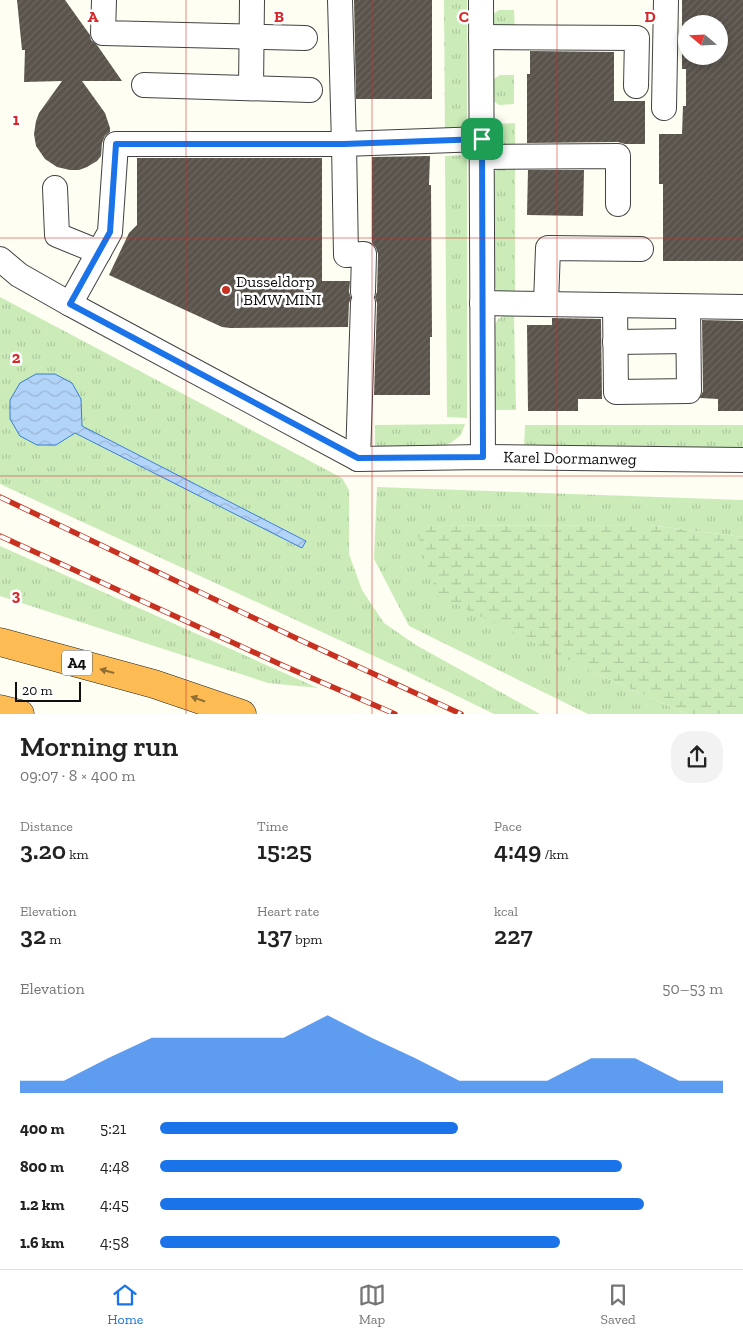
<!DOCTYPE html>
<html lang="en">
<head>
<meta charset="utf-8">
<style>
	:root { --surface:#fff; --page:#f2f2f2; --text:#222; --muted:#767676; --line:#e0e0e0; --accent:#1a73e8 }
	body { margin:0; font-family:"Zilla Slab",serif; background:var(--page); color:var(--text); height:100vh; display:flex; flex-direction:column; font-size:19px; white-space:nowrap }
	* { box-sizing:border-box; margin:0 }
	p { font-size:16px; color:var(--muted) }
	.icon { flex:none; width:28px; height:28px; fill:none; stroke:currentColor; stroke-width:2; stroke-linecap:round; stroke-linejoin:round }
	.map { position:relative; height:714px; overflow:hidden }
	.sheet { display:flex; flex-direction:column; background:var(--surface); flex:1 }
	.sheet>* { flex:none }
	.needle { width:32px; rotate:289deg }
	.controls { position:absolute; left:678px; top:15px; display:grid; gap:10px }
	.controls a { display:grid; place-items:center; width:50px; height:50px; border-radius:50%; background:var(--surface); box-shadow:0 2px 8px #0003; font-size:25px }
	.scale { position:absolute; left:15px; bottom:12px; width:66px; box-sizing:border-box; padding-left:5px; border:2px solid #0f0f0f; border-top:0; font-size:14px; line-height:18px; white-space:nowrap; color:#0f0f0f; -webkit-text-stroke:4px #fff; paint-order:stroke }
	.pin { position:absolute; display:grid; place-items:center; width:42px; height:42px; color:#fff; margin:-21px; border-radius:10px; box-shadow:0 2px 8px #0006 }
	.round { display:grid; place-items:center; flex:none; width:52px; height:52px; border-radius:20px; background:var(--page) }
	.head { display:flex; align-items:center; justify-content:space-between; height:85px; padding:0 20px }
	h1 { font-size:28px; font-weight:600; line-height:38px }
	.metrics { display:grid; grid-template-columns:repeat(3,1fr); gap:8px; height:85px; padding:5px 20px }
	.metrics div { display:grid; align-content:center }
	.metrics b { font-size:25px; font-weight:600 }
	.metrics small { font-size:14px; font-weight:400 }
	.metrics p { font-size:14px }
	.chart { height:140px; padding:10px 20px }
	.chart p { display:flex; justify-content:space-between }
	.chart svg { width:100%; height:90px; margin-top:5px; fill:var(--accent); opacity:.7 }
	ul { padding:0 20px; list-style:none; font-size:16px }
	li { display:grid; grid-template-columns:80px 60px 1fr; align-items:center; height:38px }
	li i { height:12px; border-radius:6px; background:var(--accent) }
	.tabs { display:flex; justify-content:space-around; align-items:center; height:70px; border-top:1px solid var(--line); background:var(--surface); font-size:14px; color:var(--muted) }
	.tabs a { display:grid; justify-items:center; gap:2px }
	.tabs .active { color:var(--accent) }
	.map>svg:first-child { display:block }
	.grass { fill:url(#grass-tufts); fill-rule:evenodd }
	.wetland { fill:url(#wetland-marsh) }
	.water { fill:url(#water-waves); stroke:#367dd5 }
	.building { fill:url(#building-hatch); fill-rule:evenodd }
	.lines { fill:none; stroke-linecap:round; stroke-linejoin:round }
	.minor-casing { stroke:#424242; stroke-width:26 }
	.highway-casing { stroke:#202020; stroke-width:29 }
	.minor { stroke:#fff; stroke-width:24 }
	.highway { stroke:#fcbb53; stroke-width:28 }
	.rail-casing { stroke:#c8311f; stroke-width:5.5 }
	.rail { stroke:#fff; stroke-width:4; stroke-dasharray:11; stroke-linecap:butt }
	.oneway { fill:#916e34 }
	.route-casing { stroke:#fff; stroke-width:10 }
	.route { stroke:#1a73e8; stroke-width:6 }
	.grid { fill:none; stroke:#d62828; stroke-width:1; stroke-opacity:0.55 }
	.poi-dot { fill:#c8311f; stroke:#fff; stroke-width:2 }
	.labels { text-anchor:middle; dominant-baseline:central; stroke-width:5; stroke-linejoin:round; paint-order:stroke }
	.shield { fill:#fff; stroke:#575757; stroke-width:1 }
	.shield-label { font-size:15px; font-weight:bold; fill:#0f0f0f }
	.poi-label { font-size:16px; fill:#0f0f0f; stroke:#fff; text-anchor:start }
	.street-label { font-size:16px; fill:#0f0f0f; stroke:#fff }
	.grid-label { font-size:16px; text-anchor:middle; font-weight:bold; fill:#d62828; stroke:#fff; stroke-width:5; stroke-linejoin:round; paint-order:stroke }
</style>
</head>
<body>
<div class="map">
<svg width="743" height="714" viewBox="0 0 743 714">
	<defs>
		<pattern id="grass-tufts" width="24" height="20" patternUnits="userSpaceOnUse" patternTransform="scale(1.25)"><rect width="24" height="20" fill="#cbecb9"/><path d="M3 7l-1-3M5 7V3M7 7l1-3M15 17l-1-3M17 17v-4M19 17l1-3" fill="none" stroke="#adc99e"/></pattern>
		<pattern id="wetland-marsh" width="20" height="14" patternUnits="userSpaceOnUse" patternTransform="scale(1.25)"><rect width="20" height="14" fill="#cbecb9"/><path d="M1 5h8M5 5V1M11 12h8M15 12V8" fill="none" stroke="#adc99e"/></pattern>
		<pattern id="water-waves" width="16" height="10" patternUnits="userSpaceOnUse" patternTransform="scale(1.25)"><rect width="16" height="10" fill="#b3d4f9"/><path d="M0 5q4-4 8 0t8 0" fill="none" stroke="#99b5d4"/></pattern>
		<pattern id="building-hatch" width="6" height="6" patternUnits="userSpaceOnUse" patternTransform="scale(1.25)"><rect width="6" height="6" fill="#59534b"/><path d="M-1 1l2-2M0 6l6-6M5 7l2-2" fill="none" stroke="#6c6761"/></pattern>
	</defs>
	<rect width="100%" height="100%" fill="#fffef2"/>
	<!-- grass -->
	<g class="grass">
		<polygon points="444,0 467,0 467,125 465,130 445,135"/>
		<polygon points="499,10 514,10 515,31 493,26 492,15"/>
		<polygon points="500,75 514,75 514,104 499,105 492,100 492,80"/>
		<polygon points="515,123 515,144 500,144 493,139 492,129 499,124"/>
		<polygon points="467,155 467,418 447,417 445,156"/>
		<path d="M515,166V297C501,297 498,293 491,281V176C499,165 503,167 515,166Z"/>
		<path d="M0,297L342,478L349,490V554L362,590L384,623L416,645L540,714H494L400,668L0,484ZM81,399L82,426L305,540L302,548L75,433L56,445H37Z"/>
		<polygon points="506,314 514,315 516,410 491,410 492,330 498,319"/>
		<polygon points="465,424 461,435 452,442 441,448 375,448 375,425"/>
		<polygon points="525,425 743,425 743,450 524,447"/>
		<polygon points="377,487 743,500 743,537 649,525 415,526 593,672 687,714 588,714 409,626 374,559"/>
		<polygon points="0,546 318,688 268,683 0,596"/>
	</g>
	<!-- wetland -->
	<polygon class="wetland" points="649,525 743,537 743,714 687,714 593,672 437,595 415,526"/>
	<!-- water -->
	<polygon class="water" points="36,374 55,374 72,383 81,399 82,426 306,541 302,548 75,433 56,445 37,445 20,436 10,419 10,400 20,383"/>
	<!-- building -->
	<g class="building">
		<polygon points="17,0 65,0 90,35 91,40 97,45 122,81 82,81 105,113 110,128 110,132 105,136 102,143 101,156 97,161 87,167 79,170 70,170 57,167 45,159 36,146 34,134 36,121 39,113 62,81 24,82 25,50 22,50"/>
		<polygon points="354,0 432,0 432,99 356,99"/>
		<path d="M682,0H743V261H663V184H659V134H682L683,106H686V69H682ZM686,24H719V56H686Z"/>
		<polygon points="530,51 614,52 614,101 645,101 645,144 625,144 618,142 527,143 527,74 530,74"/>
		<polygon points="430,156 429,185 431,185 432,337 430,337 430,395 374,395 377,303 375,297 377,292 378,254 376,248 372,243 372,157"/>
		<polygon points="137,158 322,158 322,281 350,281 349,292 351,298 349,303 348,327 230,328 222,327 109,275 129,233 137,225"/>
		<polygon points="528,170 584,170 583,216 527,215"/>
		<polygon points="552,318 601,319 602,399 578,399 578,411 528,411 527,325 552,325"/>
		<polygon points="702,320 743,321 743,411 718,411 718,399 700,398 703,391"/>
	</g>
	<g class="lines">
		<defs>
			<g id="minor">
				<polyline points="104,0 103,33 305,38"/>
				<polyline points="340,0 344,144 346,255 364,254 363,292"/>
				<polyline points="481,0 483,457"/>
				<polyline points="481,37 637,38 636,86"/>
				<polyline points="144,85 310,90"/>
				<polyline points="251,88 252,0"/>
				<polyline points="664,108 666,0"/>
				<polyline points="482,157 618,156 618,204"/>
				<polyline points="55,188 57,235 99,252"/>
				<polyline points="0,259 19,275 70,304 358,459 483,457 743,460"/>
				<polyline points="482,303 743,307"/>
				<polyline points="70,304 110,232 116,144 344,144 482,139"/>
				<polyline points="546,304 548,248 641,249"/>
				<polyline points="615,305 616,392 689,391 688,307"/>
				<polyline points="615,342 688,341"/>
				<polyline points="358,459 363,303"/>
			</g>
			<g id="highway">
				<polyline points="0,642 154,684 242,714"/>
				<polyline points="0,709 20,714"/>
			</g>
		</defs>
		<!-- minor casing -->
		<use href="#minor" class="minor-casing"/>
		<!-- highway casing -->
		<use href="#highway" class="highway-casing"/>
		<!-- minor -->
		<use href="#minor" class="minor"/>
		<!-- highway -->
		<use href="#highway" class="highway"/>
		<defs>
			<g id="rail">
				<polyline points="0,497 300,640 461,714"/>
				<polyline points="0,536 284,666 395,714"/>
			</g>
		</defs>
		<!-- rail casing -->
		<use href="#rail" class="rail-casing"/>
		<!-- rail -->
		<use href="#rail" class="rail"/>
	</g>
	<!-- one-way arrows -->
	<defs><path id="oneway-solid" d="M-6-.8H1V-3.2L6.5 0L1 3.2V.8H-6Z" transform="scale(1.25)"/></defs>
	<g class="oneway">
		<use href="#oneway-solid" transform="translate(107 671) rotate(-165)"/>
		<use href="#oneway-solid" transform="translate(198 699) rotate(-161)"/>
	</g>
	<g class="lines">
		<defs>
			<polygon id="route" points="482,139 483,457 358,458 70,304 110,232 116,144 344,144"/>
		</defs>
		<!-- route casing -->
		<use href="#route" class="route-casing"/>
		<!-- route -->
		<use href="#route" class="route"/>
	</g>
	<!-- grid -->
	<path class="grid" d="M186,0V714M372,0V714M557,0V714M0,238H743M0,476H743"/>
	<!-- markers -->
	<circle class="poi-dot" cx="226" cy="290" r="5"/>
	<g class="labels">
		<!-- shield labels -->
		<rect class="shield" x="62" y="650.5" width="30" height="25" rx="4"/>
		<g class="shield-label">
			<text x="77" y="663">A4</text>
		</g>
		<!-- poi labels -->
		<g class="poi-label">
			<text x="236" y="281">Dusseldorp<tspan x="236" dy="18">| BMW MINI</tspan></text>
		</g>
		<!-- street labels -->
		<g class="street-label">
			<text transform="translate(570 458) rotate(1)">Karel Doormanweg</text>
		</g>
	</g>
	<g class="grid-label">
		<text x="93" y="22">A</text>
		<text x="279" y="22">B</text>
		<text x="464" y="22">C</text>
		<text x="650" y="22">D</text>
		<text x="16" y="125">1</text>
		<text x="16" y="363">2</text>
		<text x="16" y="601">3</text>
	</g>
</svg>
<div class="controls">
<a><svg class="needle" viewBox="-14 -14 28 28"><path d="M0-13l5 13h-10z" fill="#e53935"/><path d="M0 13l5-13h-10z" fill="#767676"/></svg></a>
</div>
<div class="scale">20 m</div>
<div class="pin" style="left:482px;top:139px;background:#1e9e55"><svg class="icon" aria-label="arrive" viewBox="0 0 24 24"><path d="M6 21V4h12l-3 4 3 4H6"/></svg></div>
</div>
<section class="sheet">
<div class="head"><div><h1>Morning run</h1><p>09:07 · 8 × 400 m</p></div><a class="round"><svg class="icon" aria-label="share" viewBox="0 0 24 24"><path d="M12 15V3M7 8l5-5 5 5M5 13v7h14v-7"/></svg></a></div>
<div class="metrics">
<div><p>Distance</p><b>3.20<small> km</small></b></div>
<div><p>Time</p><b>15:25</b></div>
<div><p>Pace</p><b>4:49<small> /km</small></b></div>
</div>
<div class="metrics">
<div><p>Elevation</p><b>32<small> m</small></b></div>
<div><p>Heart rate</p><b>137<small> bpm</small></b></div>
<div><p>kcal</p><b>227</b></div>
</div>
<div class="chart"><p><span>Elevation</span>50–53 m</p>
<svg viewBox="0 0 160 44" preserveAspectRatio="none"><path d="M0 44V38L10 38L20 27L30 17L40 17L50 17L60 17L70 6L80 17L90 27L100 38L110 38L120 38L130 27L140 27L150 38L160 38V44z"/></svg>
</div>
<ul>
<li><b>400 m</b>5:21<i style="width:53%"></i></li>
<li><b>800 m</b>4:48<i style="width:82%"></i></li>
<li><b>1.2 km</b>4:45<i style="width:86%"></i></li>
<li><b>1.6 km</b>4:58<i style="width:71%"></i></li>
</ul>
</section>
<nav class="tabs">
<a class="active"><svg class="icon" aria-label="home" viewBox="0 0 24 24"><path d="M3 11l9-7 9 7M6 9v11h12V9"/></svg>Home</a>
<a><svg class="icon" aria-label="map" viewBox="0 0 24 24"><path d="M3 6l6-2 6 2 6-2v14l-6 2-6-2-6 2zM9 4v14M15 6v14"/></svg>Map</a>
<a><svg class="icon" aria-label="saved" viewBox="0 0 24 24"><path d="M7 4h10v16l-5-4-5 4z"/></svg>Saved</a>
</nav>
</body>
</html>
